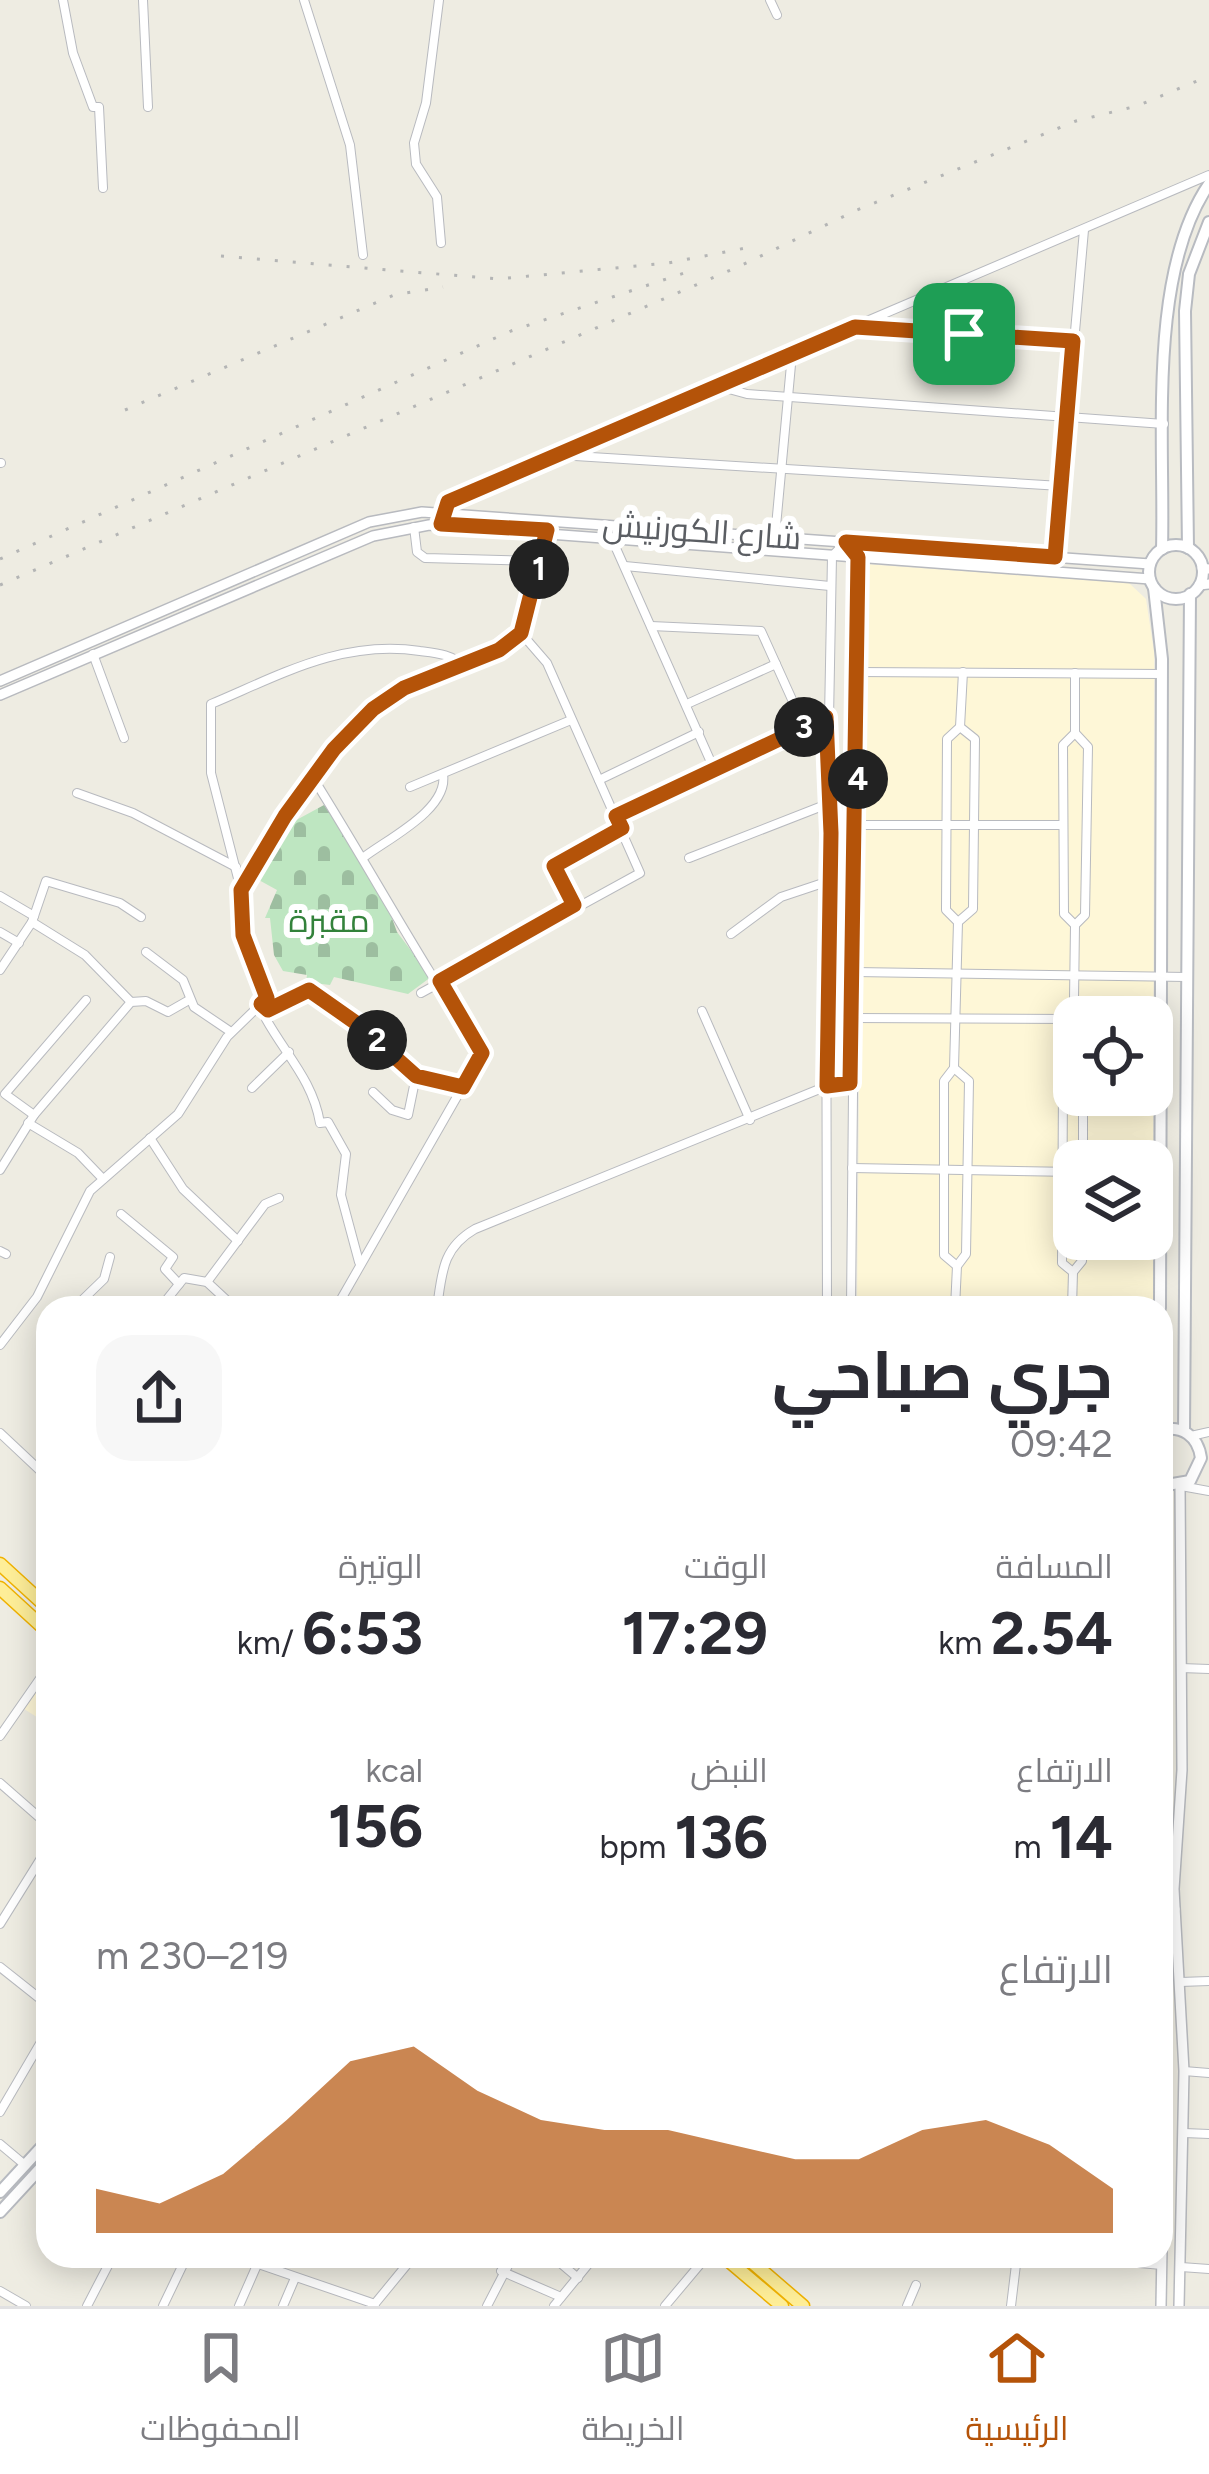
<!DOCTYPE html>
<html lang="ar">
<head>
<meta charset="utf-8">
<style>
	:root { --surface:#fff; --page:#f7f7f7; --text:#2b2b33; --muted:#7c7c81; --line:#e1e1e2; --accent:#b45309 }
	body { margin:0; font-family:Figtree,Cairo,sans-serif; background:var(--page); color:var(--text); direction:rtl; height:100vh; display:flex; flex-direction:column; font-size:45px; white-space:nowrap }
	* { box-sizing:border-box; margin:0 }
	p { font-size:39px; color:var(--muted) }
	.icon { flex:none; width:66px; height:66px; fill:none; stroke:currentColor; stroke-width:2; stroke-linecap:round; stroke-linejoin:round }
	.map { position:relative; flex:1; overflow:hidden; direction:ltr }
	.side { position:absolute; left:36px; top:1296px; width:1137px; height:972px; display:flex; flex-direction:column; background:var(--surface); border-radius:36px; box-shadow:0 6px 30px #0003; direction:rtl }
	.side>* { flex:none }
	.tools { position:absolute; left:1053px; top:996px; display:grid; gap:24px }
	.tools a { display:grid; place-items:center; width:120px; height:120px; border-radius:24px; background:var(--surface); box-shadow:0 6px 30px #0003; font-size:60px }
	.pin { position:absolute; display:grid; place-items:center; width:102px; height:102px; color:#fff; margin:-51px; border-radius:24px; box-shadow:0 6px 18px #0006 }
	.km { position:absolute; width:60px; height:60px; margin:-30px; border-radius:50%; background:#222; color:#fff; font-size:33px; line-height:60px; text-align:center }
	.round { display:grid; place-items:center; flex:none; width:126px; height:126px; border-radius:36px; background:var(--page) }
	.headline { display:flex; align-items:center; justify-content:space-between; height:204px; padding:0 60px }
	h1 { font-size:66px; font-weight:700; line-height:90px }
	.figures { display:grid; grid-template-columns:repeat(3,1fr); gap:18px; height:204px; padding:12px 60px }
	.figures div { display:grid; align-content:center }
	.figures b { font-size:60px; font-weight:700 }
	.figures small { font-size:33px; font-weight:400 }
	.figures p { font-size:33px }
	.chart { height:336px; padding:24px 60px }
	.chart p { display:flex; justify-content:space-between }
	.chart svg { width:100%; height:216px; margin-top:12px; fill:var(--accent); opacity:.7 }
	.menu { display:flex; justify-content:space-around; align-items:center; height:168px; border-top:3px solid var(--line); background:var(--surface); font-size:33px; color:var(--muted) }
	.menu a { display:grid; justify-items:center; gap:6px }
	.menu .selected { color:var(--accent) }
	.map>svg:first-child { display:block }
	.commercial { fill:#fef7d7; fill-rule:evenodd }
	.cemetery { fill:url(#cemetery-stones) }
	.lines { fill:none; stroke-linecap:round; stroke-linejoin:round }
	.minor-casing { stroke:#b8babf; stroke-width:10 }
	.tertiary-casing { stroke:#b8babf; stroke-width:12 }
	.secondary-casing { stroke:#b8bbc1; stroke-width:14 }
	.trunk-casing { stroke:#f0b200; stroke-width:15 }
	.minor { stroke:#fff; stroke-width:8 }
	.tertiary { stroke:#fff; stroke-width:9 }
	.secondary { stroke:#fff; stroke-width:10 }
	.trunk { stroke:#feee98; stroke-width:12 }
	.rail { stroke:#b4b5b5; stroke-width:3; stroke-dasharray:3 15; stroke-linecap:butt }
	.route-casing { stroke:#fff; stroke-width:24 }
	.route { stroke:#b45309; stroke-width:15 }
	.labels { text-anchor:middle; dominant-baseline:central; stroke-width:12; stroke-linejoin:round; paint-order:stroke }
	.street-label { font-size:33px; fill:#5b5e63; stroke:#fff }
	.park-label { font-size:33px; fill:#33823b; stroke:#fff }
</style>
</head>
<body>
<div class="map">
<svg width="1209" height="2306" viewBox="0 0 1209 2306">
	<defs>
		<pattern id="cemetery-stones" width="16" height="16" patternUnits="userSpaceOnUse" patternTransform="scale(3)"><rect width="16" height="16" fill="#bee6c1"/><path d="M2 7V4a2 2 0 0 1 4 0v3zM10 15v-3a2 2 0 0 1 4 0v3z" fill="#9dbea0"/></pattern>
	</defs>
	<rect width="100%" height="100%" fill="#eeece2"/>
	<!-- commercial -->
	<g class="commercial">
		<path d="M864,564L1129,583L1146,599L1154,652L1153,1308H857ZM1074,1017H1152V1095H1074ZM1074,1161H1152V1239H1074Z"/>
		<polygon points="48,1676 48,1724 24,1709"/>
	</g>
	<!-- cemetery -->
	<polygon class="cemetery" points="324,805 379,883 397,932 431,977 408,994 334,977 330,985 306,982 307,975 283,971 274,955 270,918 265,918 277,890 257,879 289,824"/>
	<g class="lines">
		<defs>
			<g id="minor">
				<polyline points="63,0 73,53 93,107 99,107 103,188"/>
				<polyline points="143,0 148,107"/>
				<polyline points="304,0 350,145 363,255"/>
				<polyline points="439,0 426,103 414,143 416,164 437,197 441,243"/>
				<polyline points="770,0 777,15"/>
				<polyline points="859,327 1073,341"/>
				<polyline points="725,388 747,394 1164,424"/>
				<polyline points="559,455 1061,486"/>
				<polyline points="0,463 1,463"/>
				<polyline points="441,524 442,511 457,496 1209,175"/>
				<polyline points="414,527 417,552 425,558 541,561"/>
				<polyline points="611,537 714,769"/>
				<polyline points="775,537 792,354"/>
				<polyline points="1055,557 1084,230"/>
				<polyline points="625,566 830,586"/>
				<polyline points="651,626 761,631 804,726"/>
				<polyline points="93,654 124,738"/>
				<polyline points="857,672 1162,674"/>
				<polyline points="1075,673 1075,733 1063,745 1064,914 1075,925"/>
				<polyline points="687,704 776,664"/>
				<polygon points="960,727 975,739 973,909 958,922 946,910 947,739"/>
				<polyline points="960,727 963,672"/>
				<polyline points="599,780 699,732"/>
				<path d="M315,781C372,872 422,965 482,1053L336,1308"/>
				<polyline points="410,787 571,720"/>
				<polyline points="77,793 133,813 236,867"/>
				<polyline points="616,816 826,717"/>
				<polyline points="858,825 1063,825"/>
				<path d="M364,857C389,838 449,809 443,774"/>
				<polyline points="689,858 830,803"/>
				<path d="M242,889C261,868 268,840 285,817C312,782 338,739 372,709C416,672 478,672 521,633L547,530"/>
				<polyline points="0,896 34,916"/>
				<polyline points="574,905 554,866 622,828"/>
				<polyline points="32,922 85,955 131,1002"/>
				<polyline points="0,932 19,943"/>
				<polyline points="731,934 781,897 826,882"/>
				<polyline points="146,952 183,980 194,1007 231,1032"/>
				<polyline points="0,970 32,922 46,881 120,903 141,917"/>
				<polyline points="855,972 1187,977"/>
				<polyline points="421,993 640,873 547,663 521,633"/>
				<polyline points="267,1009 280,1008 309,990 416,1076 463,1086"/>
				<path d="M268,1009L266,1019C286,1055 313,1081 320,1123L328,1122L346,1154L341,1195L359,1262"/>
				<polyline points="702,1011 750,1120"/>
				<polyline points="854,1018 1074,1019"/>
				<polyline points="954,1068 969,1081 966,1254 957,1266 955,1308"/>
				<polyline points="252,1088 289,1052"/>
				<polyline points="373,1092 392,1110 408,1115 416,1076"/>
				<polyline points="34,1115 5,1094 86,1000"/>
				<polyline points="28,1123 78,1153 103,1179"/>
				<polyline points="150,1138 183,1189 238,1241"/>
				<polyline points="1083,1161 1083,1095"/>
				<polyline points="852,1168 1074,1172"/>
				<polyline points="0,1170 34,1115 131,1002 146,1001 168,1012 189,1000"/>
				<polyline points="121,1214 173,1257 165,1269 179,1284"/>
				<polyline points="0,1251 6,1254"/>
				<polyline points="957,1266 944,1255 944,1081 954,1068 958,922"/>
				<polyline points="1073,1272 1062,1263 1063,1085 1073,1074 1075,925 1085,915 1088,747 1075,733"/>
				<polyline points="207,1282 265,1204 279,1198"/>
				<polyline points="74,1308 104,1279 110,1257"/>
				<polyline points="160,1308 184,1278 207,1282 235,1308"/>
				<path d="M437,1308C442,1273 442,1248 475,1229L827,1086L850,1083"/>
				<polyline points="827,1308 826,882 832,556 846,542 858,557 851,1308"/>
				<polyline points="1072,1308 1073,1272 1082,1261 1082,1239"/>
				<path d="M0,1345L37,1297L90,1191L178,1114L227,1037L267,998L243,935L241,890L211,773V704C280,675 343,639 420,651C436,653 452,654 463,666"/>
				<polyline points="0,1433 48,1478"/>
				<polyline points="1191,1436 1209,1432"/>
				<polyline points="1181,1486 1209,1491"/>
				<polyline points="1181,1668 1209,1669"/>
				<polyline points="0,1736 48,1667"/>
				<polyline points="0,1783 48,1825"/>
				<polyline points="0,1924 48,1847"/>
				<polyline points="0,1967 48,2005"/>
				<polyline points="1180,1982 1209,1981"/>
				<polyline points="1184,2071 1209,2073"/>
				<polyline points="0,2112 48,2030"/>
				<polyline points="1184,2133 1209,2134"/>
				<polyline points="0,2144 25,2165"/>
				<polyline points="37,2172 48,2178"/>
				<polyline points="235,2256 375,2304"/>
				<polyline points="552,2256 578,2278"/>
				<polyline points="1059,2256 1162,2265"/>
				<polyline points="1181,2267 1209,2269"/>
				<polyline points="501,2271 561,2297"/>
				<polyline points="0,2291 26,2306"/>
				<polyline points="87,2306 113,2256"/>
				<polyline points="163,2306 187,2256"/>
				<polyline points="239,2306 261,2256"/>
				<polyline points="283,2306 295,2278"/>
				<polyline points="373,2306 414,2256"/>
				<polyline points="487,2306 513,2256"/>
				<polyline points="554,2306 595,2256"/>
				<polyline points="665,2306 707,2256"/>
				<polyline points="907,2306 916,2285"/>
				<polyline points="1011,2306 1017,2256"/>
			</g>
			<g id="tertiary">
				<polyline points="1202,568 1209,569"/>
				<polyline points="1199,585 1209,584"/>
				<polyline points="0,681 369,522 422,512 1150,564"/>
				<polyline points="0,695 373,536 429,525 1150,579"/>
				<polyline points="1161,1865 1173,1886"/>
				<polyline points="1161,1935 1175,1909"/>
				<polyline points="1161,1964 1167,1970 1161,2306"/>
				<polyline points="1179,2306 1184,2071 1174,1889 1182,1770 1180,1486"/>
			</g>
			<g id="secondary">
				<circle cx="1176" cy="572" r="27"/>
				<polyline points="1188,548 1185,311 1189,274 1209,222"/>
				<path d="M1162,549C1165,440 1147,275 1209,184"/>
				<polyline points="1154,588 1162,659 1160,1308"/>
				<path d="M1161,1430C1182,1425 1198,1436 1201,1458L1190,1481L1161,1486"/>
				<polyline points="1184,1431 1190,594"/>
				<polyline points="0,2192 48,2140"/>
				<polyline points="0,2212 48,2160"/>
			</g>
			<g id="trunk">
				<polyline points="0,1564 48,1608"/>
				<polyline points="0,1588 48,1632"/>
				<polyline points="723,2256 782,2306"/>
				<polyline points="745,2256 803,2306"/>
			</g>
		</defs>
		<!-- minor casing -->
		<use href="#minor" class="minor-casing"/>
		<!-- tertiary casing -->
		<use href="#tertiary" class="tertiary-casing"/>
		<!-- secondary casing -->
		<use href="#secondary" class="secondary-casing"/>
		<!-- trunk casing -->
		<use href="#trunk" class="trunk-casing"/>
		<!-- minor -->
		<use href="#minor" class="minor"/>
		<!-- tertiary -->
		<use href="#tertiary" class="tertiary"/>
		<!-- secondary -->
		<use href="#secondary" class="secondary"/>
		<!-- trunk -->
		<use href="#trunk" class="trunk"/>
		<!-- rail -->
		<g class="rail">
			<polyline points="221,256 498,279 668,263 751,247"/>
			<polyline points="125,410 394,295 443,287"/>
			<polyline points="0,559 511,331 696,269"/>
			<polyline points="0,585 740,266 857,210 1076,121 1137,106 1209,76"/>
		</g>
	</g>
	<g class="lines">
		<defs>
			<polygon id="route" points="855,327 1073,341 1055,557 846,542 858,557 850,1083 827,1086 831,833 826,717 616,816 622,828 554,866 574,905 440,981 482,1053 463,1087 416,1076 359,1025 309,990 268,1010 261,1004 267,998 243,935 241,890 285,816 334,749 373,709 404,688 499,650 521,633 547,530 441,524 448,502"/>
		</defs>
		<!-- route casing -->
		<use href="#route" class="route-casing"/>
		<!-- route -->
		<use href="#route" class="route"/>
	</g>
	<g class="labels">
		<!-- street labels -->
		<g class="street-label">
			<text transform="translate(702 531) rotate(4)">شارع الكورنيش</text>
		</g>
		<!-- park labels -->
		<g class="park-label">
			<text x="329" y="920">مقبرة</text>
		</g>
	</g>
</svg>
<div class="tools">
<a><svg class="icon" aria-label="locate" viewBox="0 0 24 24"><circle cx="12" cy="12" r="6"/><path d="M12 2v4M12 18v4M2 12h4M18 12h4"/></svg></a>
<a><svg class="icon" aria-label="layers" viewBox="0 0 24 24"><path d="M12 4l9 5-9 5-9-5zM3 14l9 5 9-5"/></svg></a>
</div>
<div class="pin" style="left:964px;top:334px;background:#1e9e55"><svg class="icon" aria-label="arrive" viewBox="0 0 24 24"><path d="M6 21V4h12l-3 4 3 4H6"/></svg></div>
<b class="km" style="left:539px;top:569px">1</b>
<b class="km" style="left:377px;top:1040px">2</b>
<b class="km" style="left:804px;top:727px">3</b>
<b class="km" style="left:858px;top:779px">4</b>
<section class="side">
<div class="headline"><div><h1>جري صباحي</h1><p>09:42</p></div><a class="round"><svg class="icon" aria-label="share" viewBox="0 0 24 24"><path d="M12 15V3M7 8l5-5 5 5M5 13v7h14v-7"/></svg></a></div>
<div class="figures">
<div><p>المسافة</p><b>2.54<small> km</small></b></div>
<div><p>الوقت</p><b>17:29</b></div>
<div><p>الوتيرة</p><b>6:53<small> /km</small></b></div>
</div>
<div class="figures">
<div><p>الارتفاع</p><b>14<small> m</small></b></div>
<div><p>النبض</p><b>136<small> bpm</small></b></div>
<div><p>kcal</p><b>156</b></div>
</div>
<div class="chart"><p><span>الارتفاع</span>219–230 m</p>
<svg viewBox="0 0 160 44" preserveAspectRatio="none"><path d="M0 44V35L10 38L20 32L30 21L40 9L50 6L60 15L70 21L80 23L90 23L100 26L110 29L120 29L130 23L140 21L150 26L160 35V44z"/></svg>
</div>
</section>
</div>
<nav class="menu">
<a class="selected"><svg class="icon" aria-label="home" viewBox="0 0 24 24"><path d="M3 11l9-7 9 7M6 9v11h12V9"/></svg>الرئيسية</a>
<a><svg class="icon" aria-label="map" viewBox="0 0 24 24"><path d="M3 6l6-2 6 2 6-2v14l-6 2-6-2-6 2zM9 4v14M15 6v14"/></svg>الخريطة</a>
<a><svg class="icon" aria-label="saved" viewBox="0 0 24 24"><path d="M7 4h10v16l-5-4-5 4z"/></svg>المحفوظات</a>
</nav>
</body>
</html>
